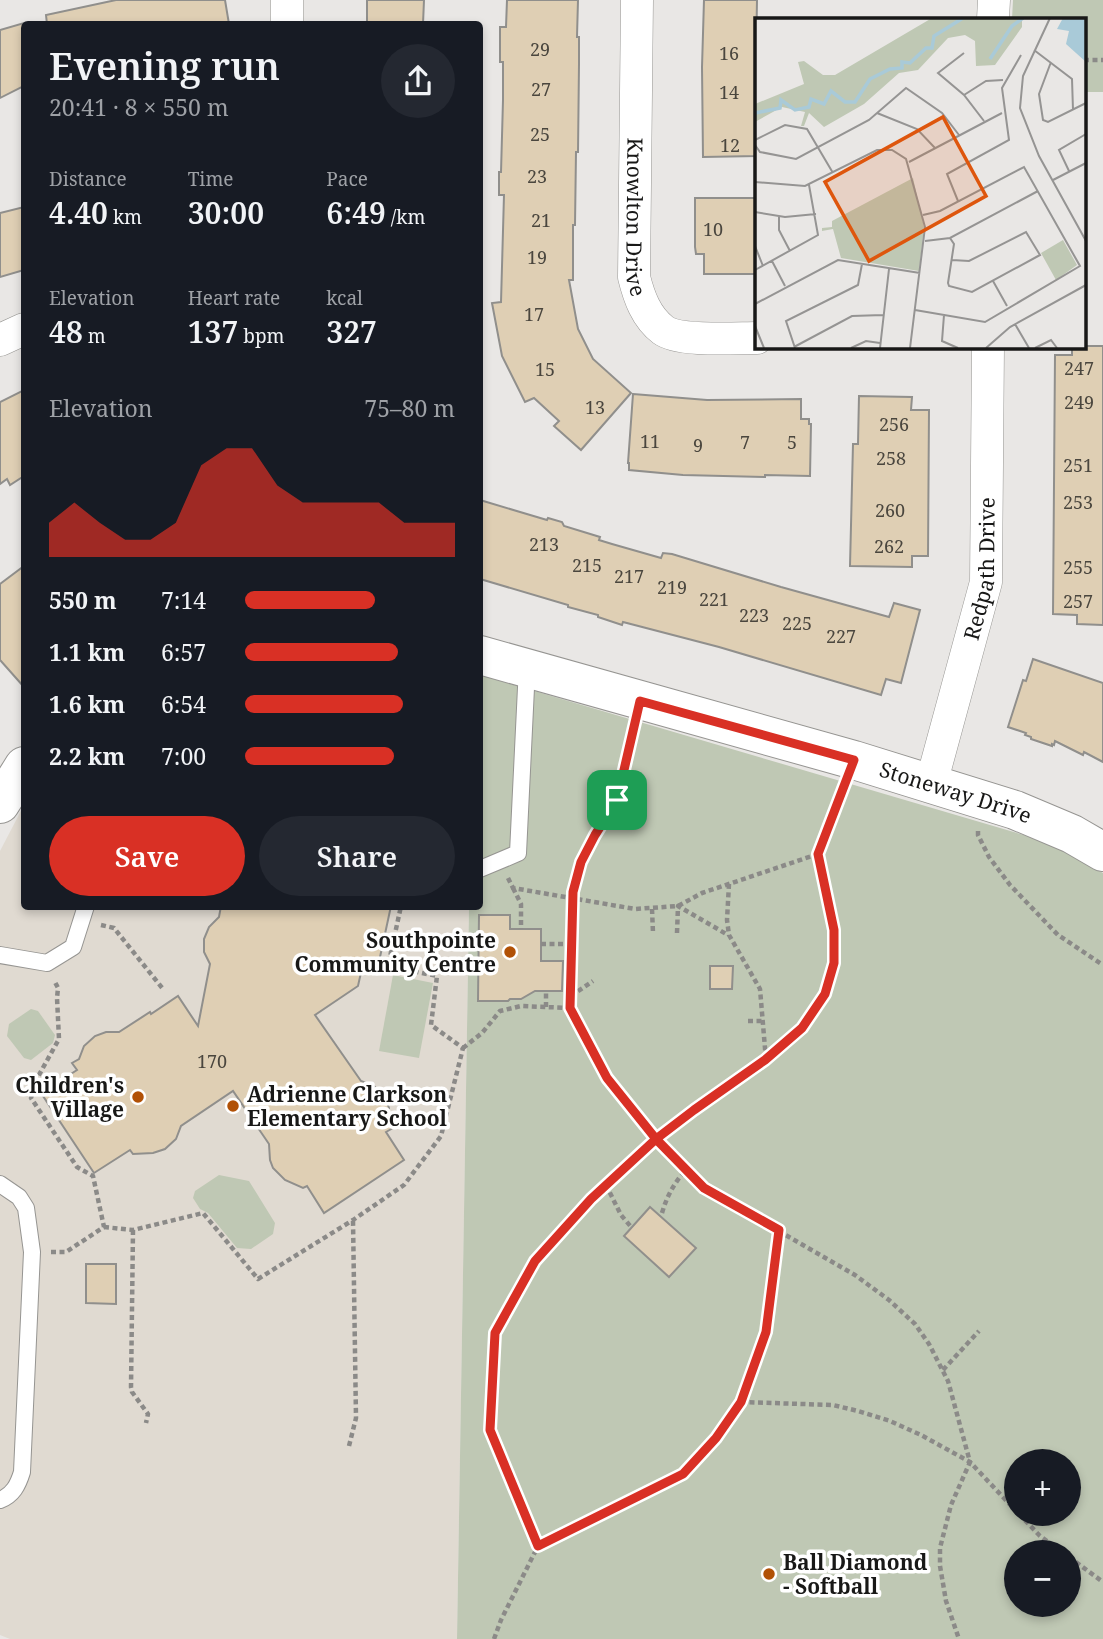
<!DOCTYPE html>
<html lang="en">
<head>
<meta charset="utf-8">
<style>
	:root { --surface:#171b24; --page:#242831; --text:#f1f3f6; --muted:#9ea1a6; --accent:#d93025 }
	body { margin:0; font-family:"Noto Serif",serif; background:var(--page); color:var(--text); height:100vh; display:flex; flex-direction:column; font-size:26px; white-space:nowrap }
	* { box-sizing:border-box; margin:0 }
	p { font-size:23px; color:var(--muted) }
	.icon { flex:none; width:38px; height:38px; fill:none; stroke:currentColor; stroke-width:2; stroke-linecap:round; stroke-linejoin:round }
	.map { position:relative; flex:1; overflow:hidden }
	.side { position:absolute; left:21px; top:21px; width:462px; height:889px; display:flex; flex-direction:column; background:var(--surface); border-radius:7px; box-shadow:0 4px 10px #0003 }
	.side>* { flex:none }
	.controls { position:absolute; left:1004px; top:1449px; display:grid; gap:14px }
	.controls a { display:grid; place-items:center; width:77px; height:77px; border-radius:50%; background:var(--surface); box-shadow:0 4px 10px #0003; font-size:35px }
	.pin { position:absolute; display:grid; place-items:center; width:60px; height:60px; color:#fff; margin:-30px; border-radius:14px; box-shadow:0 4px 10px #0006 }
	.round { display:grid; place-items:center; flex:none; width:74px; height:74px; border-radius:37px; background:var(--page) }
	.head { display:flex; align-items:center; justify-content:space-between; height:119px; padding:0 28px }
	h1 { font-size:38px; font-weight:600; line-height:52px }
	.figures { display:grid; grid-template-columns:repeat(3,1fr); gap:10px; height:119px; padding:7px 28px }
	.figures div { display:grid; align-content:center }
	.figures b { font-size:30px; font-weight:600 }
	.figures small { font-size:19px; font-weight:400 }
	.figures p { font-size:19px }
	.chart { height:196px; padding:14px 28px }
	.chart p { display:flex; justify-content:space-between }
	.chart svg { width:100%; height:126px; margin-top:7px; fill:var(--accent); opacity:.7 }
	.cta { display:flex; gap:14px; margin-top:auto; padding:14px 28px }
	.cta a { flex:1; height:80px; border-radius:42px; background:var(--accent); color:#fff; font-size:28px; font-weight:600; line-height:80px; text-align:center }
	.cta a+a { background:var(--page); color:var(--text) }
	ul { padding:0 28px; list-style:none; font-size:23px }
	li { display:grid; grid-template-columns:112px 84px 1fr; align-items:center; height:52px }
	li i { height:18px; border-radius:9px; background:var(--accent) }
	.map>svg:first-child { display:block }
	.built { fill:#e0dad1 }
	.green { fill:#bfc8b4; fill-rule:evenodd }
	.building { fill:#dfcfb4; stroke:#908f8c; stroke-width:2 }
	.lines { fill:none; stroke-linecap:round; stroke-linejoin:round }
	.service-casing { stroke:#969592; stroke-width:18 }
	.minor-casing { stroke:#969592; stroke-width:33 }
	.tertiary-casing { stroke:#969592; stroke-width:40 }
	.path { stroke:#8b8a88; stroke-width:4.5; stroke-dasharray:5 3.5; stroke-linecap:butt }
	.service { stroke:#fff; stroke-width:16 }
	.minor { stroke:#fff; stroke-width:32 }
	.tertiary { stroke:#fff; stroke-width:38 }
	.route-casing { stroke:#fff; stroke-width:14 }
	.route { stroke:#d93025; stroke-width:9 }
	.poi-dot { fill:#b15106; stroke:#fff; stroke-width:2.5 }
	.labels { text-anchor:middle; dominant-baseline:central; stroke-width:7; stroke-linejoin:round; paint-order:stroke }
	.number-label { font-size:18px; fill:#4a463e }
	.street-label { font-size:21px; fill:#181817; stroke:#fff }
	.poi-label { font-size:21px; font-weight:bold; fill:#181817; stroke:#fff; text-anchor:end }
	.inset-river { fill:none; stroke:#a9cad8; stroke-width:3.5 }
	.inset-road { fill:none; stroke:#959493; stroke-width:2 }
	.view { fill:#de560d; fill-opacity:0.15; stroke:#de560d; stroke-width:3.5 }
	.inset-edge { fill:none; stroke:#181817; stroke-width:3.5 }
</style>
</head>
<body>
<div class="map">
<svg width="1103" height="1639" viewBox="0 0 1103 1639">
	<rect width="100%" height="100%" fill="#e9e7e5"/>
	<!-- built -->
	<polygon class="built" points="24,805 24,906 469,907 457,1639 10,1639 0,1635 0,851"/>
	<!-- green -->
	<g class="green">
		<polygon points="1013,0 1103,0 1103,92 1084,92 1084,19 1012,19"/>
		<path d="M480,675L1024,835L1063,850L1103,873V1639H457L469,907L480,906ZM1017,1461H1069V1514H1017ZM1017,1552H1069V1605H1017Z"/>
		<polygon points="393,975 433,983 419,1058 379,1051"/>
		<polygon points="31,1009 38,1011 55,1035 53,1043 31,1060 24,1058 7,1036 9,1024"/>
		<polygon points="219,1175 249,1181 275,1223 273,1234 251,1249 237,1248 208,1213 200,1209 193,1198 195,1191"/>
	</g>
	<!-- building -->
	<g class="building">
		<polygon points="116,0 225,0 229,24 47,24 46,15"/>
		<polygon points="367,0 424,0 423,24 367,24"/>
		<polygon points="507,0 578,0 577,37 579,37 579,64 578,152 576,152 575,225 573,225 573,280 569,280 578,329 593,359 631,393 581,450 554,426 559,421 534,398 525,402 502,356 492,303 501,302 504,195 499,195 499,172 501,172 503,100 503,62 500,62 500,27 506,27"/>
		<polygon points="704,0 757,0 755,114 757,114 757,156 703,157 702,67"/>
		<polygon points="24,23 24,86 0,98 0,30"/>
		<polygon points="695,198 757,198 757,274 704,274 704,254 696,254 695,247"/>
		<polygon points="24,207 24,270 0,277 0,213"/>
		<polygon points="1072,346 1103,346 1103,625 1077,624 1077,615 1053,614 1055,355 1072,355"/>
		<polygon points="24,390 24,476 10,485 7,479 0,484 0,402"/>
		<polygon points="633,394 707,400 801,399 801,419 809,419 809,424 811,424 810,476 765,475 765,477 683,475 629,470 629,463 628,463"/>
		<polygon points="859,396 912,397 911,410 929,410 928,556 912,556 912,567 850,566 853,444 858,444"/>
		<polygon points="480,500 547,520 548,518 562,522 564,526 600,537 599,540 612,544 661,558 663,553 672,554 781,587 889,617 894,603 920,610 901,683 886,679 881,695 719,647 623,622 622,625 598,617 598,615 568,607 568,605 480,579"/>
		<polygon points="24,566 24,687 0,660 0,584"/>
		<polygon points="1033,659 1103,683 1103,762 1084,752 1083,755 1055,741 1054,745 1052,744 1052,746 1031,739 1031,737 1025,735 1026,733 1008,727 1023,680 1026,681"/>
		<polygon points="221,906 391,906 377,971 362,968 358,986 315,1015 361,1081 374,1086 384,1095 389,1108 389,1122 393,1128 386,1132 404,1160 324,1213 307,1186 303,1188 285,1180 273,1168 270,1160 269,1144 233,1091 181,1126 176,1139 165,1149 153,1153 133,1154 130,1150 94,1173 41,1093 77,1070 72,1063 79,1059 84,1046 95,1036 106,1032 119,1032 150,1012 151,1014 178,996 198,1026 210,964 204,952 204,939 209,927 219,917"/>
		<polygon points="479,915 510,915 510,929 541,929 541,961 563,961 562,991 535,991 521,999 510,999 508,1001 478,1001"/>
		<polygon points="710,966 733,966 732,989 710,989"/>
		<polygon points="650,1207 696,1248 669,1277 624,1236"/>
		<polygon points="86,1264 116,1264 116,1304 86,1303"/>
	</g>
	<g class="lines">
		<defs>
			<g id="service">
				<polyline points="480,869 518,853 527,667"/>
				<polyline points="0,955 47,963 73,947 86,906"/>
				<path d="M0,1184L19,1197L26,1208L32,1252L22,1472C18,1485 13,1495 0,1500"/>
			</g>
			<g id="minor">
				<path id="s1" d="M637,0L634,277C639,297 646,317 663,330C679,342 735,338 757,338"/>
				<polyline points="993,19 994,0"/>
				<polyline points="287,24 287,0"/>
				<polyline points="0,340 24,329"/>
				<path id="s2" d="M931,784L986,582L988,346"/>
			</g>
			<g id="tertiary">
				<path id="s3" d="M480,655L854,760L1015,810L1072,834L1103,852"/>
				<polyline points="0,804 24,766"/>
			</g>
		</defs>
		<!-- service casing -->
		<use href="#service" class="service-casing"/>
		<!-- minor casing -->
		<use href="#minor" class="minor-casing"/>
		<!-- tertiary casing -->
		<use href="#tertiary" class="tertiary-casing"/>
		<!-- path -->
		<g class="path">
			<polyline points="1084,60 1103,60"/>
			<polyline points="633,729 616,800 595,835 581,862 573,892 570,1008 607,1078 656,1139 704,1188 855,1275 889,1300 915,1324 929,1344 948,1381 970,1462 951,1505 940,1548 940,1566 946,1601 959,1639"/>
			<polyline points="978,831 978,835 989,857 1010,885 1058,935 1103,965"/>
			<polyline points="508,878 513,888 635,909 678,906 702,893 818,854"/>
			<polyline points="729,884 727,920 729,935 760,989 766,1060"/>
			<polyline points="513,888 521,904 521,929"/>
			<polyline points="652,909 653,933"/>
			<polyline points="101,925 114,928 163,989"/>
			<polyline points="677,933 678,906 728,935"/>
			<polyline points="541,944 572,944"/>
			<polyline points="571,996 593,981"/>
			<polyline points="546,1007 546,991"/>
			<polyline points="748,1021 763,1021"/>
			<polyline points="463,1048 482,1033 500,1011 521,1006 570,1008"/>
			<polyline points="606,1185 621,1215 632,1228"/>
			<path d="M662,1213C667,1196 674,1183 686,1170"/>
			<polyline points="104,1227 133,1230 203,1213 258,1279 353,1220 404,1185 441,1136 463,1048 431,1025 437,976 388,966 401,906"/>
			<polyline points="133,1230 131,1387 132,1392 148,1414 146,1423"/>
			<polyline points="51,1252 66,1252 104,1227 93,1176 77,1167 31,1098 35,1082 59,1039 57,998 58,988 55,982"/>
			<polyline points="943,1370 979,1331"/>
			<polyline points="741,1402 833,1405 858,1411 890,1421 921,1435 970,1462 1017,1512"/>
			<polyline points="349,1446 356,1418 353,1220"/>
			<polyline points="1019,1514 1040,1536 1062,1552"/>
			<polyline points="538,1546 683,1474 717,1438 741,1402 766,1332 779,1230"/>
			<polyline points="1069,1557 1103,1582"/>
			<polyline points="494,1639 501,1620 538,1546 490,1430 495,1333 535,1261 591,1199 656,1139 694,1110 766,1060 802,1028 825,994 834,963 834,930 818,854 843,789"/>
		</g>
		<!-- service -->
		<use href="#service" class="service"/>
		<!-- minor -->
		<use href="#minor" class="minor"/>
		<!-- tertiary -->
		<use href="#tertiary" class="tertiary"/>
	</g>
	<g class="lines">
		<defs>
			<polyline id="route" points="617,800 595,835 581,862 573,892 570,1008 607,1078 656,1139 704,1188 779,1230 766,1332 741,1402 716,1438 683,1474 538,1546 490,1430 495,1333 535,1261 591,1199 656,1139 694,1110 765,1060 802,1028 825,994 834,963 834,930 818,854 854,760 640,701 617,800"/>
		</defs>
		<!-- route casing -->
		<use href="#route" class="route-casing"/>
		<!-- route -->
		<use href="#route" class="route"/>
	</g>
	<!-- markers -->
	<g class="poi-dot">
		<circle cx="510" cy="952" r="7"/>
		<circle cx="138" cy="1097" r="7"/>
		<circle cx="233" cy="1106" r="7"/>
		<circle cx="769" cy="1574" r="7"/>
	</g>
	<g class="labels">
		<!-- number labels -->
		<g class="number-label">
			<text x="540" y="49">29</text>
			<text x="729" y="53">16</text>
			<text x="541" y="89">27</text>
			<text x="729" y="92">14</text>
			<text x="540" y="134">25</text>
			<text x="730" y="145">12</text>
			<text x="537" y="176">23</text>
			<text x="541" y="220">21</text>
			<text x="713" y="229">10</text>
			<text x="537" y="257">19</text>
			<text x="534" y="314">17</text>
			<text x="1079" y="368">247</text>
			<text x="545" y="369">15</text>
			<text x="1079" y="402">249</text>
			<text x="595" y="407">13</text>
			<text x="894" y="424">256</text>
			<text x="650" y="441">11</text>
			<text x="745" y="442">7</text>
			<text x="792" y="442">5</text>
			<text x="698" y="445">9</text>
			<text x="891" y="458">258</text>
			<text x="1078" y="465">251</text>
			<text x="1078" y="502">253</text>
			<text x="890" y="510">260</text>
			<text x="544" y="544">213</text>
			<text x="889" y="546">262</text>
			<text x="587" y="565">215</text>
			<text x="1078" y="567">255</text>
			<text x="629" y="576">217</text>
			<text x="672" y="587">219</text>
			<text x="714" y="599">221</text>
			<text x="1078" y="601">257</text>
			<text x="754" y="615">223</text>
			<text x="797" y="623">225</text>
			<text x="841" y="636">227</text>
			<text x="212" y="1061">170</text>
		</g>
		<!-- street labels -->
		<g class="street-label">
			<text stroke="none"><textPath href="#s1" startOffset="217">Knowlton Drive</textPath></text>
			<text stroke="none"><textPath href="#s2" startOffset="222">Redpath Drive</textPath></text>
			<text stroke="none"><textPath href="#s3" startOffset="495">Stoneway Drive</textPath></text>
		</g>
		<!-- poi labels -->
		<g class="poi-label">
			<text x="496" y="940">Southpointe<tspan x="496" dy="24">Community Centre</tspan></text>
			<text x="124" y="1085">Children's<tspan x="124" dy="24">Village</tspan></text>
			<text x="247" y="1094" text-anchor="start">Adrienne Clarkson<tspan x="247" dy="24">Elementary School</tspan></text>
			<text x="783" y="1562" text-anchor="start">Ball Diamond<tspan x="783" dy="24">- Softball</tspan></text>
		</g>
	</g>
	<!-- overview -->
	<g transform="translate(755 18)">
		<rect width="331" height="331" fill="#e9e7e5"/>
		<path d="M177,0H267V9L240,47L221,48L220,23L210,17L193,20L163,52L144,55L109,86L69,109L54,95L49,108H46L50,94L27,89L0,104V86L49,66L43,44L49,43L68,57H80ZM158,160L169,209L164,253L86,240L78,211L67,213V210L77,209V203ZM308,222L322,247L301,262L286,235Z" fill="#bfc8b4"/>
		<path d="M308,0H331V44L311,26L314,13L302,11Z" fill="#a9cad8"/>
		<path class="inset-river" d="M235,41L257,8L268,0M0,95L25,90L26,82L40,92L54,89L56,81L69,86L76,73L90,84H100L115,61L135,51L147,50V44L155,45L171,30H177L179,18L208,0"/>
		<path class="inset-road" d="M295,0L268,58L265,90L284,138L331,223M279,32L317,61L318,92M209,35L183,55L209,77L229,103M296,44L284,76L288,102L293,104L331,85M209,77L231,63L248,62M122,95L162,111L180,130M0,122L30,107L52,111L78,155M0,127L5,134L41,141L114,102L151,70L187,95L204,117M154,144L247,95M314,153L304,132L331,116M298,162L331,145M0,164L50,168L122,132H137L151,141L170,209L155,330M203,183L192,156L254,122L247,70L266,37M0,194L30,199L61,196M24,199V212L35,233M195,220L199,226L193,265L194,268L217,274L285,237L271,214L214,243L197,242M170,223L195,220L283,173M0,228L8,248M17,243L30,268M0,252L63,217L54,167M238,263L252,288M0,286L83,242L165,255M160,292L230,304L325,248L269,149L185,193L168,197M189,297L187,323L203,330M260,306L274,330M0,308L9,330M39,329L97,298L128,297M40,330L31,303L103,267L107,246M96,330L111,323L125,325M125,330L134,251M231,330L255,309L331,267M280,330L296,322L302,330"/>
		<path class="view" d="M188,99L231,178L114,243L70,164Z"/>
		<rect width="331" height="331" class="inset-edge"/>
	</g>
</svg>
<div class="controls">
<a>+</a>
<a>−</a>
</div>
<div class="pin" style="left:617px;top:800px;background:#1e9e55"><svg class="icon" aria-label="arrive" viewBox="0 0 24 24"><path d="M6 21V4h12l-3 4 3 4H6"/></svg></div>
<section class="side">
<div class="head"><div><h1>Evening run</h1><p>20:41 · 8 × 550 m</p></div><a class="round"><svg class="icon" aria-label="share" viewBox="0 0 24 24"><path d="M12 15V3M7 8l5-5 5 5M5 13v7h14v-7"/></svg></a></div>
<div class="figures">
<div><p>Distance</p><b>4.40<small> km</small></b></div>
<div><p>Time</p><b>30:00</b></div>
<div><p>Pace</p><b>6:49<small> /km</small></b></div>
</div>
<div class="figures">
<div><p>Elevation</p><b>48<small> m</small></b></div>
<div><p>Heart rate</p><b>137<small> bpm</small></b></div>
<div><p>kcal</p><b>327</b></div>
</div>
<div class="chart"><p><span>Elevation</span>75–80 m</p>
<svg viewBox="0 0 160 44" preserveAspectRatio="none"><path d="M0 44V32L10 25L20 32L30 38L40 38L50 32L60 12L70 6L80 6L90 19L100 25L110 25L120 25L130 25L140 32L150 32L160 32V44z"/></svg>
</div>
<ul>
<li><b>550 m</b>7:14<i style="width:62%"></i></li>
<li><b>1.1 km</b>6:57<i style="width:73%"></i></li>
<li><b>1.6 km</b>6:54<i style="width:75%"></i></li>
<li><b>2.2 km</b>7:00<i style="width:71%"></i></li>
</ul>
<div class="cta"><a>Save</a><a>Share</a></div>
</section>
</div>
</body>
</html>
